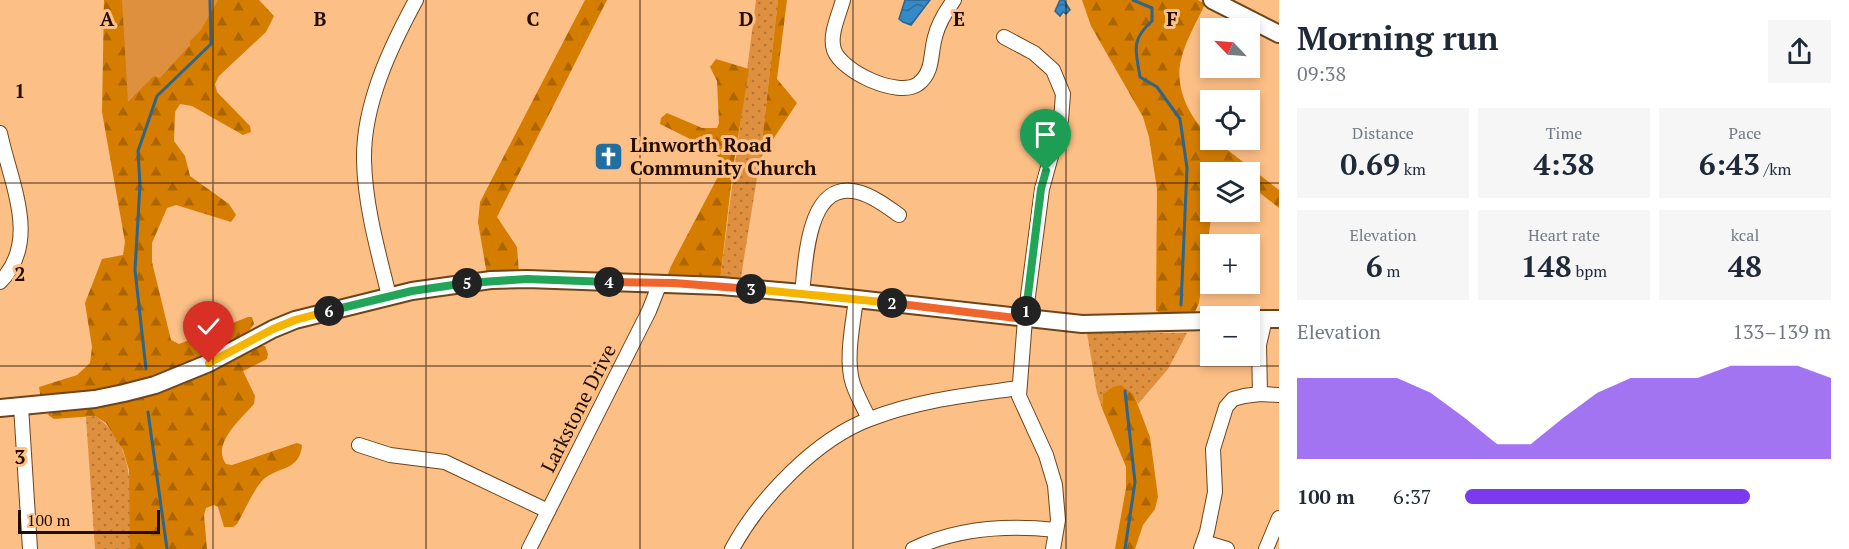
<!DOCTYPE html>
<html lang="en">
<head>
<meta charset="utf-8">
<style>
	:root { --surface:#fff; --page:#f6f6f7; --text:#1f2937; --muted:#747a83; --accent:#7c3aed }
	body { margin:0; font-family:"PT Serif",serif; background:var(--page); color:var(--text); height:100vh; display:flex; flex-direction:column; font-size:22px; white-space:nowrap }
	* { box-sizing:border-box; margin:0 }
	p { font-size:20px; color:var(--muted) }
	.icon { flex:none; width:33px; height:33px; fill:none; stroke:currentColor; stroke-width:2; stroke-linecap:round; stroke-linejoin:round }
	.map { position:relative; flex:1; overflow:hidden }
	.details { display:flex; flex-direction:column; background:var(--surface); width:570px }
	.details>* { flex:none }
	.needle { width:39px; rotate:295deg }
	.controls { position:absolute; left:1200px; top:18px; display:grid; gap:12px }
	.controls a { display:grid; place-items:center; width:60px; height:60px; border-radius:0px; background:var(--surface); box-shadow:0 3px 9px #0003; font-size:30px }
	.scale { position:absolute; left:18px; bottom:15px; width:142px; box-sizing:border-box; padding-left:6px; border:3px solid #230d00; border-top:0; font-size:16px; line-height:21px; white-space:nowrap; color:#230d00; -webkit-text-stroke:4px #fcbf86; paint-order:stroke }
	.pin { position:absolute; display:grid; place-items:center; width:51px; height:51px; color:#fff; margin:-62px -26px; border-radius:50% 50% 50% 0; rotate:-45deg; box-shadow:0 0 6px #0007 }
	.pin .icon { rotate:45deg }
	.km { position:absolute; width:30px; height:30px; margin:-15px; border-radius:50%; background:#222; color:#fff; font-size:16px; line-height:30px; text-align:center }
	.round { display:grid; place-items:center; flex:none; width:63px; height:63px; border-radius:0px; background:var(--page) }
	.head { display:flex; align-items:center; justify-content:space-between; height:102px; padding:0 18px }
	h1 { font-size:33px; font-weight:800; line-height:45px }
	.stats { display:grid; grid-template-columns:repeat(3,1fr); gap:9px; height:102px; padding:6px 18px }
	.stats div { display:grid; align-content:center; border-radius:0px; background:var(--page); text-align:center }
	.stats b { font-size:30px; font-weight:800 }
	.stats small { font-size:16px; font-weight:400 }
	.stats p { font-size:16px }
	.chart { height:168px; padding:12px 18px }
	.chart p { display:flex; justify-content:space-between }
	.chart svg { width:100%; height:108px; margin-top:6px; fill:var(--accent); opacity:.7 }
	ul { padding:0 18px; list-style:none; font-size:20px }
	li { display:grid; grid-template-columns:96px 72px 1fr; align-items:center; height:45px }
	li i { height:15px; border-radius:8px; background:var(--accent) }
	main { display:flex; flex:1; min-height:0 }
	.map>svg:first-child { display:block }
	.grass { fill:url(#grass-dots) }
	.forest { fill:url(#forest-firs) }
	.park { fill:#df903f }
	.water { fill:url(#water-waves); stroke:#2f648b; stroke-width:1.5 }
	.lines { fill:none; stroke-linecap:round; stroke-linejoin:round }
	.stream { stroke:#2f648b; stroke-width:3 }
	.minor-casing { stroke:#6e4419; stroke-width:16 }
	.major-casing { stroke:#6e4419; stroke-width:20 }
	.minor { stroke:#fff; stroke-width:14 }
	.major { stroke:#fff; stroke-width:16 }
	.split-1-casing { stroke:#fff; stroke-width:12 }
	.split-2-casing { stroke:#fff; stroke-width:12 }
	.split-3-casing { stroke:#fff; stroke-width:12 }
	.split-4-casing { stroke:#fff; stroke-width:12 }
	.split-5-casing { stroke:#fff; stroke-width:12 }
	.split-6-casing { stroke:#fff; stroke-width:12 }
	.split-7-casing { stroke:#fff; stroke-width:12 }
	.split-1 { stroke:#22a559; stroke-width:8 }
	.split-2 { stroke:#f0652b; stroke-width:8 }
	.split-3 { stroke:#f5b400; stroke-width:8 }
	.split-4 { stroke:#f0652b; stroke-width:8 }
	.split-5 { stroke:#22a559; stroke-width:8 }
	.split-6 { stroke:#22a559; stroke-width:8 }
	.split-7 { stroke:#f5b400; stroke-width:8 }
	.grid { fill:none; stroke:#230d00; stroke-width:1.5; stroke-opacity:0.55 }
	.labels { text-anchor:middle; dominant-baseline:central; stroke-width:6; stroke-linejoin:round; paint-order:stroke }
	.poi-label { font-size:20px; font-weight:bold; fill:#230d00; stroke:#fcbf86; text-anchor:start }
	.street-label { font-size:20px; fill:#230d00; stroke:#fcbf86 }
	.grid-label { font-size:20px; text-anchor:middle; font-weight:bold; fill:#230d00; stroke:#fcbf86; stroke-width:6; stroke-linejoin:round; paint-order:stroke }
</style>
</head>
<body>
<main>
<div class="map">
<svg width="1279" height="549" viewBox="0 0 1279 549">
	<defs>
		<pattern id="grass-dots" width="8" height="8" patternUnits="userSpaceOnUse" patternTransform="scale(1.5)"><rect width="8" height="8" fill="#df903f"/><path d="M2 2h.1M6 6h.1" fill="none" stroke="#b47432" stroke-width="1.8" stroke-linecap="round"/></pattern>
		<pattern id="forest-firs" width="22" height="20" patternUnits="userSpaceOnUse" patternTransform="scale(1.5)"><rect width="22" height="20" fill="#d57d00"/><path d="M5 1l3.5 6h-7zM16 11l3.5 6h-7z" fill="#ac6500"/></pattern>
		<pattern id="water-waves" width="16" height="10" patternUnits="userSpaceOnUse" patternTransform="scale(1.5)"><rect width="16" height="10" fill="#348ac6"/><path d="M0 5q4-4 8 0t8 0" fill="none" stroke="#2c6f9e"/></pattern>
	</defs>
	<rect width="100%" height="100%" fill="#fcbf86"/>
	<!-- grass -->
	<g class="grass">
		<polygon points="756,0 778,0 760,159 740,283 720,281"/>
		<polygon points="1087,333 1187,333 1168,369 1138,404 1134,395 1103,394 1102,408 1097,393"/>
		<path d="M95,416C139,445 130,503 130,549H95L86,417Z"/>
	</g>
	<!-- forest -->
	<g class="forest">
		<path d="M104,0H259L274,16L266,32L219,76L215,84L217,92L250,126L251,132L243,135L192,106L180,104L175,112L174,141L185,156L190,176L229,204L236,215L231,222L176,205L167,208L152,243V262L171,340L179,344L248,317H252L254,324L248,332C223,345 198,360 173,371C132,389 85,394 41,399L39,387L77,375L90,363L92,347L85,303L102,259L123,255L125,242L102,112Z"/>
		<polygon points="585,0 607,0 497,217 517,247 519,274 487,275 478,222 480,202"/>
		<polygon points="778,0 787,0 777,79 797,103 760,159"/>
		<path d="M1082,0H1198L1205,4C1197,22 1185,41 1181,60C1174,87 1190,120 1210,136V140H1215L1279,190V208L1250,185V172H1210V212H1212L1199,303L1194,314H1165L1156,311L1157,189L1149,137L1143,117L1091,26Z"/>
		<polygon points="716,59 749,69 733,168 720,281 667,277 671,266 722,169 722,160 708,148 660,124 661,118 667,113 702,128 717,128 719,123 717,81 710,67"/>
		<path d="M255,346H265L268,354L267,359L243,371L255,396L254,404C241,419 211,444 226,464L232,465L297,443L302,445C300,470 281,466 265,478C255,486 244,512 237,524L233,527H224L218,507L214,505L206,508L204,515L207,549H130L129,470L123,450L106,423L95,416L54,419L48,415L51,410Z"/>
		<polygon points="1121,385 1134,395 1150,437 1158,497 1155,509 1143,525 1135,549 1115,549 1126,488 1126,467 1102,408 1103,394 1113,387"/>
	</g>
	<!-- park -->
	<polygon class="park" points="122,0 218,0 201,30 190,41 190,45 160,78 154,76 128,102"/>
	<!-- water -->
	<g class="water">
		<polygon points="905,0 930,0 911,25 903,22 899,19"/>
		<polygon points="1060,0 1064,0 1070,10 1066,14 1063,12 1060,16 1055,11"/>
	</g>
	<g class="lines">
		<!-- stream -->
		<g class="stream">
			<path d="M1133,0L1152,8V21C1130,41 1136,50 1140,77L1157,87L1180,119L1187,168L1181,305"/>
			<polyline points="146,369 135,270 140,185 138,151 157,96 211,44 210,0"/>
			<polyline points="148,412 167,549"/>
			<polyline points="1125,549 1135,482 1125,391"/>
		</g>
		<defs>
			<g id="minor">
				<path d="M843,0C839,15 829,35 834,50C842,72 898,98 918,84C934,72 930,54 935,37C938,24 946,11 954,0"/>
				<polyline points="1004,37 1034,53 1053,70 1063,94 1061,120 1042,189 1025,319 1019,396 1046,455 1055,485 1058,520 1053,549"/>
				<path d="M0,133C10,182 41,241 0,282"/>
				<path d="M802,293C806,261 807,179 858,192C873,196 886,206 899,215"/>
				<path d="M389,296C378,251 365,206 364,160C363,105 390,48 416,0"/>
				<path d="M856,299C853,324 845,360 853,384C857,396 864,408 869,419"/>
				<polyline points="1250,329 1259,345"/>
				<polyline points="1260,394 1259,345 1265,319"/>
				<polyline points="21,406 30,549"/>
				<polyline points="359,445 390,455 445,462 548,511"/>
				<polyline points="1204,542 1227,549"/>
				<polyline points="529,549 649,311 660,283"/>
				<path d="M732,549C759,499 816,439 870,419C918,400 969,395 1019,388"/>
				<path d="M913,549C957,528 1009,525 1056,530"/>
				<polyline points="1201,549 1207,532 1215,492 1213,449 1226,407 1233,399 1244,396 1260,394 1279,395"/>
				<polyline points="1266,549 1279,518"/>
			</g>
			<g id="major">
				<polyline points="1212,0 1279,34"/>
				<polyline points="1250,319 1279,319"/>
				<polyline points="0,408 95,399 124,393 155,385 209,363 273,329 295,320 412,291 491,280 527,279 721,286 802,293 1082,324 1210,321"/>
			</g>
		</defs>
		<!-- minor casing -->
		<use href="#minor" class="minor-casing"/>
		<!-- major casing -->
		<use href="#major" class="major-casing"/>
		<!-- minor -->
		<use href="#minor" class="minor"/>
		<!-- major -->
		<use href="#major" class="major"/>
	</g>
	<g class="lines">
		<defs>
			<polyline id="split-1" points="1026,311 1041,189 1046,171"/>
			<polyline id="split-2" points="892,303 1025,319 1026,311"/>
			<polyline id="split-3" points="751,289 892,303"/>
			<polyline id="split-4" points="609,282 674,283 751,289"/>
			<polyline id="split-5" points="467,283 527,279 609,282"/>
			<polyline id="split-6" points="329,311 412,291 467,283"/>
			<polyline id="split-7" points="209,363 273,329 295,320 329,311"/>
		</defs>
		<!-- split-1 casing -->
		<use href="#split-1" class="split-1-casing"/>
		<!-- split-2 casing -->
		<use href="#split-2" class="split-2-casing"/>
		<!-- split-3 casing -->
		<use href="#split-3" class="split-3-casing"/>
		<!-- split-4 casing -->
		<use href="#split-4" class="split-4-casing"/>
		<!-- split-5 casing -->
		<use href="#split-5" class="split-5-casing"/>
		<!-- split-6 casing -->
		<use href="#split-6" class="split-6-casing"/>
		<!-- split-7 casing -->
		<use href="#split-7" class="split-7-casing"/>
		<!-- split-1 -->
		<use href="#split-1" class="split-1"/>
		<!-- split-2 -->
		<use href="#split-2" class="split-2"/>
		<!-- split-3 -->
		<use href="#split-3" class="split-3"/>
		<!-- split-4 -->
		<use href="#split-4" class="split-4"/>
		<!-- split-5 -->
		<use href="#split-5" class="split-5"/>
		<!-- split-6 -->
		<use href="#split-6" class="split-6"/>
		<!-- split-7 -->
		<use href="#split-7" class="split-7"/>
	</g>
	<!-- grid -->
	<path class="grid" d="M213,0V549M426,0V549M640,0V549M853,0V549M1066,0V549M0,183H1210M1250,183H1279M0,366H1279"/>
	<!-- icons -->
	<defs>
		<symbol id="church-square" viewBox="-11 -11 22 22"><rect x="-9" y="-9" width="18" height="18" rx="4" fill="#236ea1" stroke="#fcbf86"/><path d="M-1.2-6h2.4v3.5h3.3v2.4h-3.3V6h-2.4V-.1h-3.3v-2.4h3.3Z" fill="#fff"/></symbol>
	</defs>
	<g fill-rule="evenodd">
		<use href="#church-square" x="592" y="140" width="33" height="33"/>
	</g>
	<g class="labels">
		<!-- poi labels -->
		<g class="poi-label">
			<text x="630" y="144">Linworth Road<tspan x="630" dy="23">Community Church</tspan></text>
		</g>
		<!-- street labels -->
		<g class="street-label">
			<text transform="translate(578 408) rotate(-63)">Larkstone Drive</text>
		</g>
	</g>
	<g class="grid-label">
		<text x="107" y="26">A</text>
		<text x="320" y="26">B</text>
		<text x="533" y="26">C</text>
		<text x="746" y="26">D</text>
		<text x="959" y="26">E</text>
		<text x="1172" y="26">F</text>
		<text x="20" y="98">1</text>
		<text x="20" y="281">2</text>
		<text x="20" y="464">3</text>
	</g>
</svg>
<div class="controls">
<a><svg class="needle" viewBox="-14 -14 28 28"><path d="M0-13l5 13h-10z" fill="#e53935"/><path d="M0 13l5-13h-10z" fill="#747a83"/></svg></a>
<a><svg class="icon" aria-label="locate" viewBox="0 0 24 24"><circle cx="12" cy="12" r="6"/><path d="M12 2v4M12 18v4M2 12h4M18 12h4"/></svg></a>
<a><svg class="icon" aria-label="layers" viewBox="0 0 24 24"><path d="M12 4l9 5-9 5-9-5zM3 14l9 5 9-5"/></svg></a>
<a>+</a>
<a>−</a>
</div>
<div class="scale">100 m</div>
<div class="pin" style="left:1046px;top:171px;background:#1e9e55"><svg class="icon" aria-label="arrive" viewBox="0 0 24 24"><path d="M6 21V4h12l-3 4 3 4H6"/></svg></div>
<div class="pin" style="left:209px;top:363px;background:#d93025"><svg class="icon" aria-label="check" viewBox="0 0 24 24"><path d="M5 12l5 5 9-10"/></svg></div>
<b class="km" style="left:1026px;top:311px">1</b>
<b class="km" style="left:892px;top:303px">2</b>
<b class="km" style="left:751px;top:289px">3</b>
<b class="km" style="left:609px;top:282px">4</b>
<b class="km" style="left:467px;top:283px">5</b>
<b class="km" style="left:329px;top:311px">6</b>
</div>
<section class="details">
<div class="head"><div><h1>Morning run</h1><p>09:38</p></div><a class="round"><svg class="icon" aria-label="share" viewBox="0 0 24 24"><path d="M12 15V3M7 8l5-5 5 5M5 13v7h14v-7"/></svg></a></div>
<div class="stats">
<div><p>Distance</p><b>0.69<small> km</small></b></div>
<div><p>Time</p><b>4:38</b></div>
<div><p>Pace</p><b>6:43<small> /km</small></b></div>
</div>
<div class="stats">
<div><p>Elevation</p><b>6<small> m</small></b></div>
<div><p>Heart rate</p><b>148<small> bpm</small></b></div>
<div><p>kcal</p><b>48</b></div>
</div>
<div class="chart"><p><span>Elevation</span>133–139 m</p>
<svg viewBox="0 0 160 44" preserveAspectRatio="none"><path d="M0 44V11L10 11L20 11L30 11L40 17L50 27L60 38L70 38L80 27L90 17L100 11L110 11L120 11L130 6L140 6L150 6L160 11V44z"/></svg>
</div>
<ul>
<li><b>100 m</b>6:37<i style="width:78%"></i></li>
</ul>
</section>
</main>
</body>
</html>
